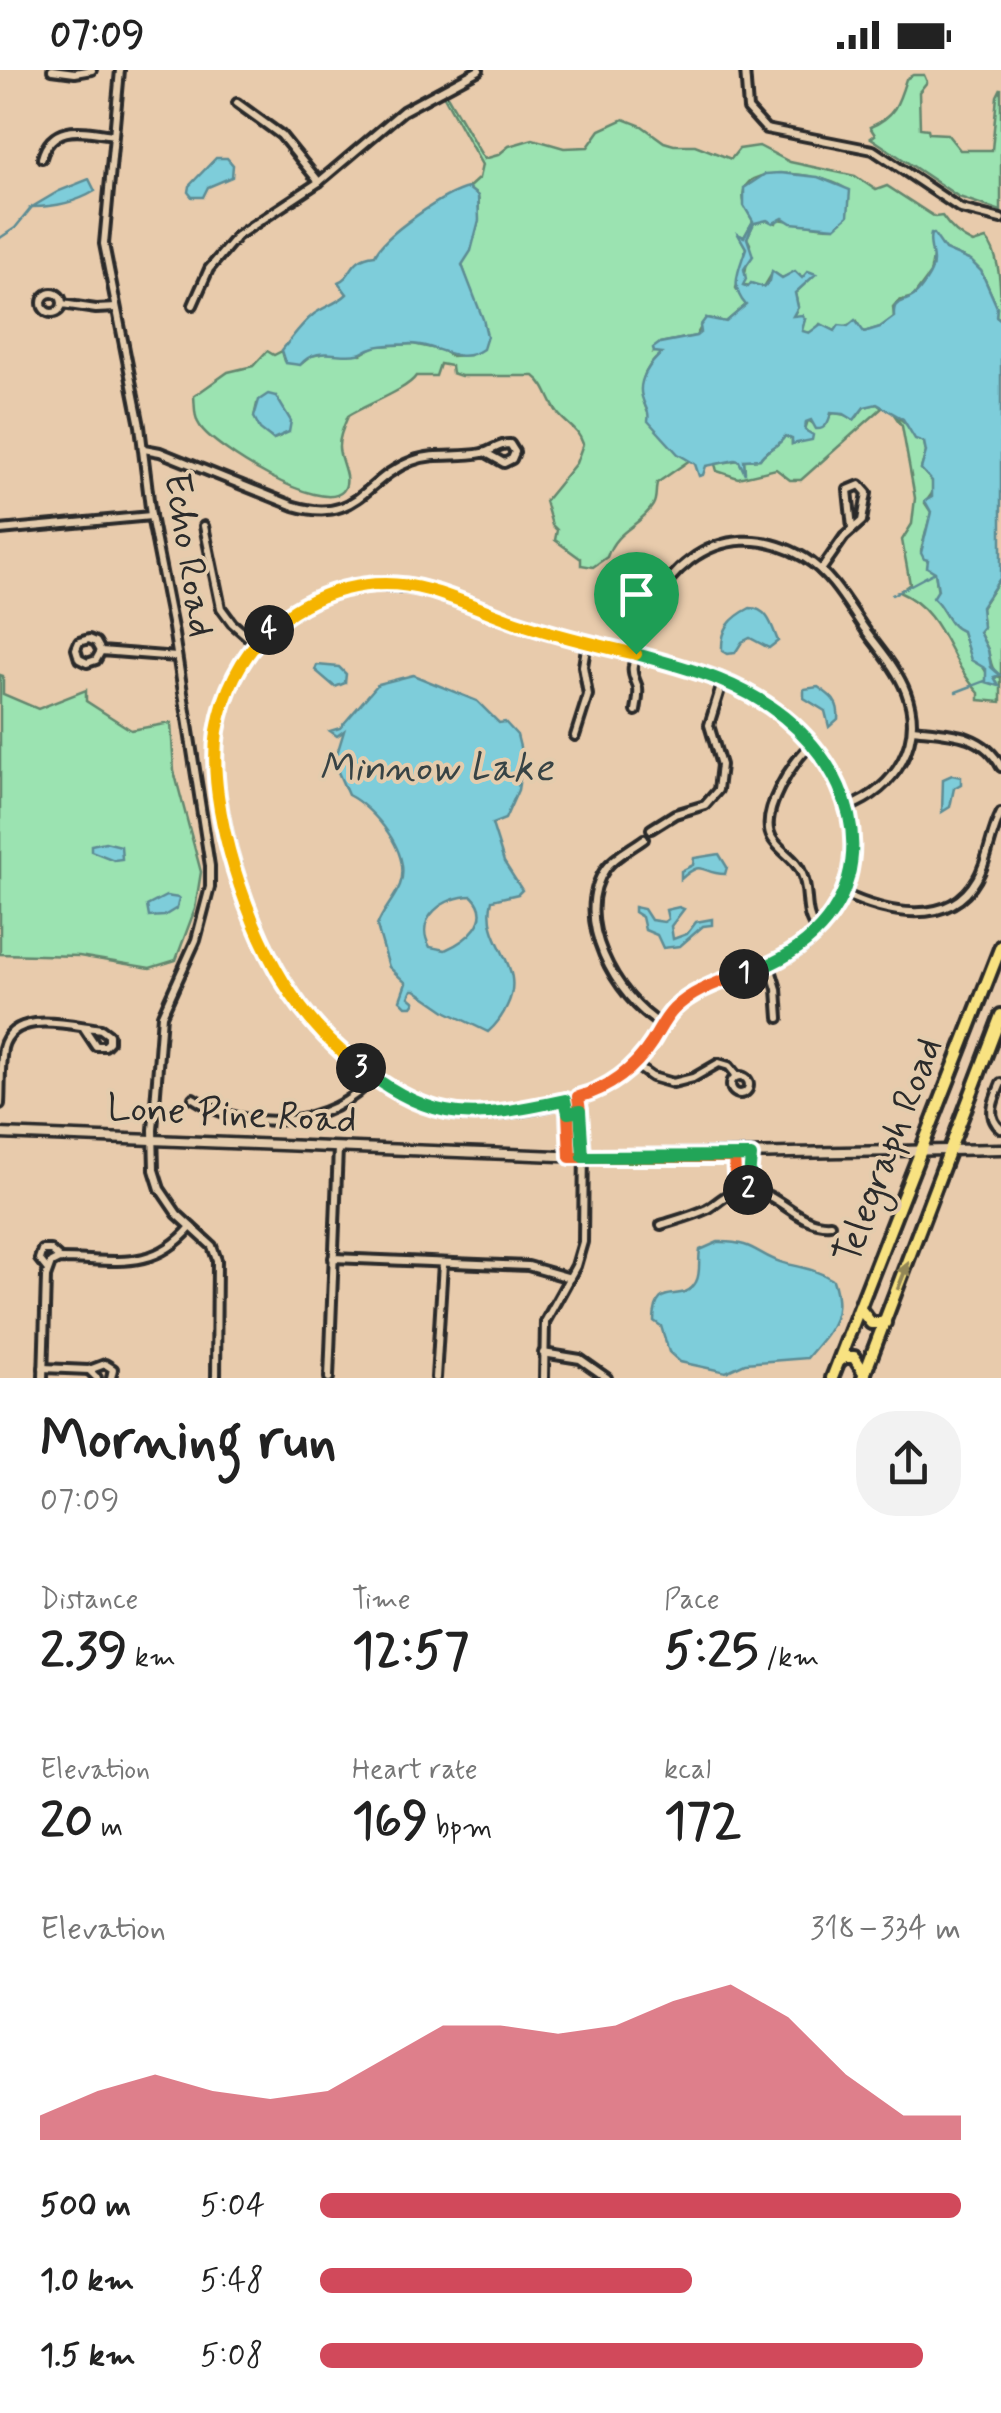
<!DOCTYPE html>
<html lang="en">
<head>
<meta charset="utf-8">
<style>
	:root { --surface:#fff; --page:#f2f2f2; --text:#222; --muted:#767676; --accent:#d1495b }
	body { margin:0; font-family:Mynerve,sans-serif; background:var(--page); color:var(--text); height:100vh; display:flex; flex-direction:column; font-size:38px; white-space:nowrap }
	* { box-sizing:border-box; margin:0 }
	p { font-size:32px; color:var(--muted) }
	.icon { flex:none; width:55px; height:55px; fill:none; stroke:currentColor; stroke-width:2; stroke-linecap:round; stroke-linejoin:round }
	.map { position:relative; height:1308px; overflow:hidden }
	.sheet { display:flex; flex-direction:column; background:var(--surface); flex:1 }
	.sheet>* { flex:none }
	.pin { position:absolute; display:grid; place-items:center; width:85px; height:85px; color:#fff; margin:-102px -42px; border-radius:50% 50% 50% 0; rotate:-45deg; box-shadow:0 0 10px #0007 }
	.pin .icon { rotate:45deg }
	.km { position:absolute; width:50px; height:50px; margin:-25px; border-radius:50%; background:#222; color:#fff; font-size:28px; line-height:50px; text-align:center }
	.round { display:grid; place-items:center; flex:none; width:105px; height:105px; border-radius:40px; background:var(--page) }
	.summary { display:flex; align-items:center; justify-content:space-between; height:170px; padding:0 40px }
	h1 { font-size:55px; font-weight:700; line-height:75px }
	.figures { display:grid; grid-template-columns:repeat(3,1fr); gap:15px; height:170px; padding:10px 40px }
	.figures div { display:grid; align-content:center }
	.figures b { font-size:50px; font-weight:700 }
	.figures small { font-size:28px; font-weight:400 }
	.figures p { font-size:28px }
	.chart { height:280px; padding:20px 40px }
	.chart p { display:flex; justify-content:space-between }
	.chart svg { width:100%; height:180px; margin-top:10px; fill:var(--accent); opacity:.7 }
	ul { padding:0 40px; list-style:none; font-size:32px }
	li { display:grid; grid-template-columns:160px 120px 1fr; align-items:center; height:75px }
	li i { height:25px; border-radius:12px; background:var(--accent) }
	.status { display:flex; justify-content:space-between; align-items:center; height:70px; padding:0 50px; background:var(--surface); direction:ltr }
	.status svg { height:28px; fill:currentColor }
	.map>svg:first-child { display:block }
	.green { fill:#9be3b1; stroke:#63876e; stroke-width:2.5; fill-rule:evenodd }
	.water { fill:#7ecdda; stroke:#5d8c94; stroke-width:2.5; fill-rule:evenodd }
	.lines { fill:none; stroke-linecap:round; stroke-linejoin:round }
	.stream { stroke:#5d8c94; stroke-width:2.5 }
	.minor-casing { stroke:#2b2b2b; stroke-width:14 }
	.tertiary-casing { stroke:#2b2b2b; stroke-width:15 }
	.trunk-casing { stroke:#2b2b2b; stroke-width:18 }
	.minor { stroke:#e4ccad; stroke-width:6 }
	.tertiary { stroke:#e4ccad; stroke-width:8 }
	.trunk { stroke:#f8e281; stroke-width:10 }
	.oneway { fill:#928656 }
	.split-1-casing { stroke:#fff; stroke-width:20 }
	.split-2-casing { stroke:#fff; stroke-width:20 }
	.split-3-casing { stroke:#fff; stroke-width:20 }
	.split-4-casing { stroke:#fff; stroke-width:20 }
	.split-5-casing { stroke:#fff; stroke-width:20 }
	.split-1 { stroke:#22a559; stroke-width:12 }
	.split-2 { stroke:#f0652b; stroke-width:12 }
	.split-3 { stroke:#22a559; stroke-width:12 }
	.split-4 { stroke:#f5b400; stroke-width:12 }
	.split-5 { stroke:#f5b400; stroke-width:12 }
	.labels { text-anchor:middle; dominant-baseline:central; stroke-width:8; stroke-linejoin:round; paint-order:stroke }
	.street-label { font-size:38px; fill:#2b2b2b; stroke:#e4ccad }
	.water-label { font-size:40px; font-style:italic; fill:#374345; stroke:#e4ccad }
</style>
</head>
<body>
<div class="status"><b>07:09</b><svg viewBox="0 0 49 12"><path d="M0 12V9h3v3zM5 12V6h3v6zM10 12V3h3v9zM15 12V0h3v12zM26 1h20v11H26zM47 4h2v5h-2z"/></svg></div>
<div class="map">
<svg width="1001" height="1308" viewBox="0 0 1001 1308">
	<rect width="100%" height="100%" fill="#e8cbac"/>
	<filter id="ink" filterUnits="userSpaceOnUse"><feTurbulence type="fractalNoise" baseFrequency=".01" numOctaves="2"/><feDisplacementMap in="SourceGraphic" scale="20" xChannelSelector="R" yChannelSelector="G"/><feConvolveMatrix kernelMatrix="1 2 1 2 8 2 1 2 1" color-interpolation-filters="sRGB"/></filter>
	<g filter="url(#ink)">
		<!-- green -->
		<g class="green">
			<path d="M913,5H924L927,12L919,22L920,58L928,59L929,63L947,64L960,80H992L997,26L1001,18V141L959,127L871,68L875,65L870,57C895,47 899,32 906,9Z"/>
			<path d="M445,22L484,89L498,85L509,76L533,69L564,78L588,77L600,60L624,49L642,56L664,72L674,75H695L731,89L739,79L759,76L790,92L855,106L876,120L887,116L935,147L942,146C950,158 960,167 973,173L986,169C1001,185 1001,224 1001,250L996,246L997,237L981,201L971,191L945,180L936,171L930,204L913,227L898,231L893,237L894,247L881,257L864,262L860,260L857,251L835,261L820,254L817,259L809,263L801,261L805,249L793,246L798,237L795,223L810,209L793,203L782,208L773,202L764,217L743,215L750,174L747,168L754,153L767,150L776,153L777,149C795,150 814,158 835,157L849,131L847,120C830,105 751,92 744,120C741,132 748,141 753,151L744,167L739,165L746,178L736,218L746,235L726,252L706,248L696,266L660,273L654,282L660,281L662,284C617,315 658,369 690,390L657,413C655,421 657,429 653,435C639,458 616,459 607,487L593,497L581,495V489L555,470L557,460L552,455L545,431L576,393L583,374C578,360 572,358 562,348C549,336 549,317 534,306H461L452,303L451,296L440,294L436,306H416C407,320 365,335 348,346C344,355 339,366 339,376C338,389 353,409 343,421C322,445 214,378 200,356C194,348 195,336 194,326L228,302L253,296L267,281L274,285L282,281L285,291L300,295L311,286L334,281L361,284L375,276L413,274L441,280L451,286L469,285L480,246L462,195C470,175 482,151 478,126L468,118L479,108L482,95L442,23ZM276,326C286,346 300,361 273,369L254,347L257,334Z"/>
			<path d="M877,334L882,338L801,410H790L776,399L738,408L717,401L715,394L739,390L745,402L744,390L760,389C766,379 778,377 785,366L792,369V374L809,365L805,360L808,350L815,355L834,343L857,347L864,337Z"/>
			<path d="M895,346C907,350 913,366 924,372L926,382L921,399L932,411L933,422L925,433L931,442L921,481L935,502L940,536L951,553L962,561L971,589L982,595L988,605L986,611L995,610L996,606L1000,607C990,598 991,591 988,580C986,574 981,567 979,561L983,557L981,538L1001,507V632L979,630V623C946,588 945,542 899,522L910,514L902,470L912,454L915,428L902,356Z"/>
			<polygon points="0,605 3,606 3,624 38,639 86,620 86,631 131,660 171,653 174,701 201,802 195,839 176,890 150,898 79,886 0,884"/>
		</g>
		<!-- water -->
		<g class="water">
			<polygon points="216,88 227,88 233,95 232,107 208,117 203,127 192,127 188,122 189,116"/>
			<path d="M780,103L818,107L850,120L848,146L835,157L791,153L783,148L773,153L767,150L754,153L747,168L753,186L744,199L746,209L743,215L748,217L751,213L764,217L770,211L772,201L782,208L795,201L802,208L808,201L816,204L795,223L798,237L793,246L802,245L805,249L802,261L809,263L821,254L835,261L839,255L848,256L855,250L864,262L880,257L894,247C893,229 900,235 912,227C918,224 928,209 931,202C937,186 927,176 931,164H934L945,180L971,191L981,201L997,237L996,246L1001,250V507L981,537L983,557L979,562L988,580L991,597L1000,605L994,607L999,616L986,612V599L971,590L962,561C946,555 945,537 933,528L938,520L935,502L927,497L928,490L924,489L921,483L931,442L925,431L932,427V411L921,399L926,382L924,372L915,369L903,349L877,334L864,337L854,350L844,344L831,343C829,351 826,360 816,359L811,350L806,352L805,360L813,365L812,370L792,374V369L785,366C779,378 766,378 760,389L744,390L745,404L739,391L735,390L706,396L703,405L699,406L695,394L678,384L648,351C650,341 645,338 642,327C637,311 650,293 662,283L654,282L653,278L660,273L696,266L701,262L700,256L706,248L726,252L746,235C729,217 739,200 746,178L738,164L744,167L753,151L744,136V118L765,104Z"/>
			<path d="M89,109L95,121C75,133 55,137 32,137L59,121Z"/>
			<path d="M468,118L478,126L479,150L471,181L462,195L483,249L487,266L483,279C458,297 437,273 410,274C400,275 381,274 372,278C367,279 363,283 358,284C337,288 317,275 300,295L286,293L282,280C293,267 300,255 314,244C325,236 338,233 347,224L338,212C355,205 348,188 375,185C384,165 445,123 468,118Z"/>
			<polygon points="268,324 276,326 291,351 289,362 273,369 260,359 254,347 259,330"/>
			<path d="M750,538C768,538 772,557 778,571L769,578L750,568L742,572L735,583L727,584L722,581C721,559 730,548 750,538Z"/>
			<polygon points="317,595 339,597 346,604 345,613 335,617 315,600"/>
			<path d="M413,605L477,631L499,653L505,652L517,665L522,685L521,701L518,720L505,749L492,754L504,792L522,820L518,824L492,830C481,874 528,894 507,936C502,947 496,955 488,962L447,942L415,920H412L409,927L415,932L412,936H406L400,930L406,913L389,897L377,856C382,841 394,830 400,815C412,783 374,738 348,725L338,702L337,684L344,661L337,666L330,661L340,658L378,614ZM472,826C495,849 466,871 445,880L430,877C413,848 445,826 472,826Z"/>
			<path d="M818,617C831,626 840,632 838,649L829,657L825,641L804,628V619Z"/>
			<polygon points="952,705 961,707 961,714 954,718 950,737 942,742 943,709"/>
			<polygon points="105,772 121,776 122,789 114,790 91,781 91,775"/>
			<path d="M719,784L727,797L725,804C700,804 704,788 681,809V801L693,795L694,788Z"/>
			<polygon points="166,826 179,828 177,838 164,846 149,847 147,836"/>
			<polygon points="634,837 644,839 651,850 664,852 668,849 666,840 679,837 684,839 671,856 673,869 687,864 696,852 712,849 712,855 703,856 680,876 663,878 657,865 645,860 642,847 634,842"/>
			<path d="M718,1172C757,1171 757,1187 787,1194C805,1198 817,1200 833,1210C846,1248 829,1261 807,1288L745,1293L726,1302L680,1292L669,1282L661,1256L654,1251C655,1207 682,1237 696,1212C701,1204 698,1190 700,1180Z"/>
		</g>
		<g class="lines">
			<!-- stream -->
			<g class="stream">
				<polyline points="0,168 15,158 32,137"/>
				<polyline points="892,525 935,502"/>
				<polyline points="956,622 985,611"/>
			</g>
			<defs>
				<g id="minor">
					<polyline points="52,0 75,3 92,0"/>
					<polyline points="120,0 104,174 140,356 151,446 173,558 210,796 210,817 196,870 162,945 153,1060 154,1100 160,1119 177,1144 212,1176 217,1190 216,1308"/>
					<polyline points="745,0 748,39 766,59 873,80 961,139 1001,149"/>
					<polyline points="237,33 281,65 319,112"/>
					<path d="M42,88C52,52 83,61 113,65"/>
					<circle cx="52" cy="233" r="10"/>
					<polyline points="62,234 96,239 116,238"/>
					<polyline points="193,235 209,199 237,166 319,112 403,41 479,0"/>
					<path d="M144,379L160,382L294,436C358,455 364,409 412,391C435,382 459,388 482,383C493,381 499,373 510,374L515,382L512,389L504,393L486,383"/>
					<polyline points="204,456 221,538 232,553 256,574"/>
					<polyline points="0,460 151,446"/>
					<polyline points="821,500 844,467 862,451 867,423 860,415 848,420 852,458"/>
					<path d="M374,514L427,520L534,558L711,605C789,633 865,707 849,797C845,824 832,850 812,869C776,904 723,902 683,931C660,948 653,977 633,997C598,1032 496,1052 448,1043C417,1037 391,1021 367,1003C288,943 247,855 226,760C219,729 213,695 217,663C228,580 293,523 374,514Z"/>
					<polyline points="101,581 96,590 87,593 79,589 76,579 79,572 89,569 96,572 101,581 177,587"/>
					<path d="M636,641C637,634 639,626 638,618C636,610 631,605 633,596C644,510 717,436 805,488C831,504 847,533 864,558C878,578 897,598 906,622C925,672 895,719 848,737"/>
					<path d="M912,659C947,663 983,662 1001,697"/>
					<polyline points="575,666 588,625 583,596 587,572"/>
					<path d="M812,674C793,689 758,745 772,768C780,782 796,788 802,804C811,824 802,843 818,862"/>
					<polyline points="651,759 675,744 705,735 718,720 721,695 709,655 723,610"/>
					<path d="M644,769C632,778 615,786 606,798C571,847 616,928 662,955"/>
					<path d="M842,823C884,843 949,859 977,809C989,789 990,764 1001,743"/>
					<polyline points="770,896 777,919 779,948"/>
					<polyline points="635,995 652,1007 673,1013 693,1008 719,993 729,996 737,1006"/>
					<circle cx="740" cy="1015" r="9"/>
					<path d="M1001,1013C994,1030 985,1046 1001,1059"/>
					<path d="M193,1028C245,1063 332,1059 373,1007"/>
					<polyline points="565,1030 570,1087"/>
					<path d="M0,1034C1,1016 0,996 3,978C13,938 72,956 101,959L109,965V972L105,976H96L84,958"/>
					<polyline points="734,1087 736,1121"/>
					<polyline points="750,1120 751,1086"/>
					<path d="M661,1155C676,1150 692,1146 707,1139C718,1133 728,1121 742,1120C775,1116 797,1157 830,1154"/>
					<polyline points="333,1188 528,1196 570,1208"/>
					<polyline points="47,1199 39,1189 42,1180 50,1180 59,1188"/>
					<polyline points="543,1283 580,1289 607,1308"/>
					<polyline points="43,1298 89,1300 105,1294 113,1299 111,1308"/>
					<polyline points="89,1300 97,1308"/>
					<path d="M43,1308L46,1207L51,1193L59,1189C113,1189 152,1203 191,1157"/>
					<polyline points="329,1308 338,1078"/>
					<polyline points="436,1308 443,1193"/>
					<polyline points="544,1308 545,1252 576,1196 583,1172 584,1072 578,1027"/>
				</g>
				<polyline id="tertiary" points="0,1064 583,1087 1001,1079"/>
				<g id="trunk">
					<polyline points="860,1239 871,1253 885,1253"/>
					<polyline points="839,1291 845,1287 854,1287 865,1304"/>
					<polyline points="832,1308 1001,876"/>
					<polyline points="863,1308 1001,945"/>
				</g>
			</defs>
			<!-- minor casing -->
			<use href="#minor" class="minor-casing"/>
			<!-- tertiary casing -->
			<use href="#tertiary" class="tertiary-casing"/>
			<!-- trunk casing -->
			<use href="#trunk" class="trunk-casing"/>
			<!-- minor -->
			<use href="#minor" class="minor"/>
			<!-- tertiary -->
			<use href="#tertiary" class="tertiary"/>
			<!-- trunk -->
			<use href="#trunk" class="trunk"/>
		</g>
		<!-- one-way arrows -->
		<defs><path id="oneway-solid" d="M-6-.8H1V-3.2L6.5 0L1 3.2V.8H-6Z" transform="scale(2.5)"/></defs>
		<use class="oneway" href="#oneway-solid" transform="translate(903 1206) rotate(-69)"/>
	</g>
	<g class="lines" filter="url(#ink)">
		<defs>
			<path id="split-1" d="M636,584C690,599 740,611 784,647C885,730 876,863 744,904"/>
			<path id="split-2" d="M744,904C719,911 692,921 674,939C664,949 659,961 652,972C634,1000 610,1018 578,1027L580,1041L568,1043L570,1087H734L736,1121L748,1120"/>
			<path id="split-3" d="M361,998C438,1056 475,1049 565,1030L568,1043L580,1041L583,1087L751,1086L748,1120"/>
			<path id="split-4" d="M269,560C241,586 223,623 217,661C206,737 249,863 292,925C311,953 334,977 361,998"/>
			<path id="split-5" d="M269,560C311,521 372,504 428,520C458,528 487,542 516,552C555,565 596,575 636,584"/>
		</defs>
		<!-- split-1 casing -->
		<use href="#split-1" class="split-1-casing"/>
		<!-- split-2 casing -->
		<use href="#split-2" class="split-2-casing"/>
		<!-- split-3 casing -->
		<use href="#split-3" class="split-3-casing"/>
		<!-- split-4 casing -->
		<use href="#split-4" class="split-4-casing"/>
		<!-- split-5 casing -->
		<use href="#split-5" class="split-5-casing"/>
		<!-- split-1 -->
		<use href="#split-1" class="split-1"/>
		<!-- split-2 -->
		<use href="#split-2" class="split-2"/>
		<!-- split-3 -->
		<use href="#split-3" class="split-3"/>
		<!-- split-4 -->
		<use href="#split-4" class="split-4"/>
		<!-- split-5 -->
		<use href="#split-5" class="split-5"/>
	</g>
	<g class="labels">
		<!-- street labels -->
		<g class="street-label">
			<text transform="translate(188 485) rotate(81)">Echo Road</text>
			<text transform="translate(232 1045) rotate(3)">Lone Pine Road</text>
			<text transform="translate(889 1081) rotate(-69)">Telegraph Road</text>
		</g>
		<!-- water labels -->
		<g class="water-label">
			<text x="436" y="699">Minnow Lake</text>
		</g>
	</g>
</svg>
<div class="pin" style="left:636px;top:584px;background:#1e9e55"><svg class="icon" aria-label="arrive" viewBox="0 0 24 24"><path d="M6 21V4h12l-3 4 3 4H6"/></svg></div>
<b class="km" style="left:744px;top:904px">1</b>
<b class="km" style="left:748px;top:1120px">2</b>
<b class="km" style="left:361px;top:998px">3</b>
<b class="km" style="left:269px;top:560px">4</b>
</div>
<section class="sheet">
<div class="summary"><div><h1>Morning run</h1><p>07:09</p></div><a class="round"><svg class="icon" aria-label="share" viewBox="0 0 24 24"><path d="M12 15V3M7 8l5-5 5 5M5 13v7h14v-7"/></svg></a></div>
<div class="figures">
<div><p>Distance</p><b>2.39<small> km</small></b></div>
<div><p>Time</p><b>12:57</b></div>
<div><p>Pace</p><b>5:25<small> /km</small></b></div>
</div>
<div class="figures">
<div><p>Elevation</p><b>20<small> m</small></b></div>
<div><p>Heart rate</p><b>169<small> bpm</small></b></div>
<div><p>kcal</p><b>172</b></div>
</div>
<div class="chart"><p><span>Elevation</span>318–334 m</p>
<svg viewBox="0 0 160 44" preserveAspectRatio="none"><path d="M0 44V38L10 32L20 28L30 32L40 34L50 32L60 24L70 16L80 16L90 18L100 16L110 10L120 6L130 14L140 28L150 38L160 38V44z"/></svg>
</div>
<ul>
<li><b>500 m</b>5:04<i style="width:100%"></i></li>
<li><b>1.0 km</b>5:48<i style="width:58%"></i></li>
<li><b>1.5 km</b>5:08<i style="width:94%"></i></li>
</ul>
</section>
</body>
</html>
